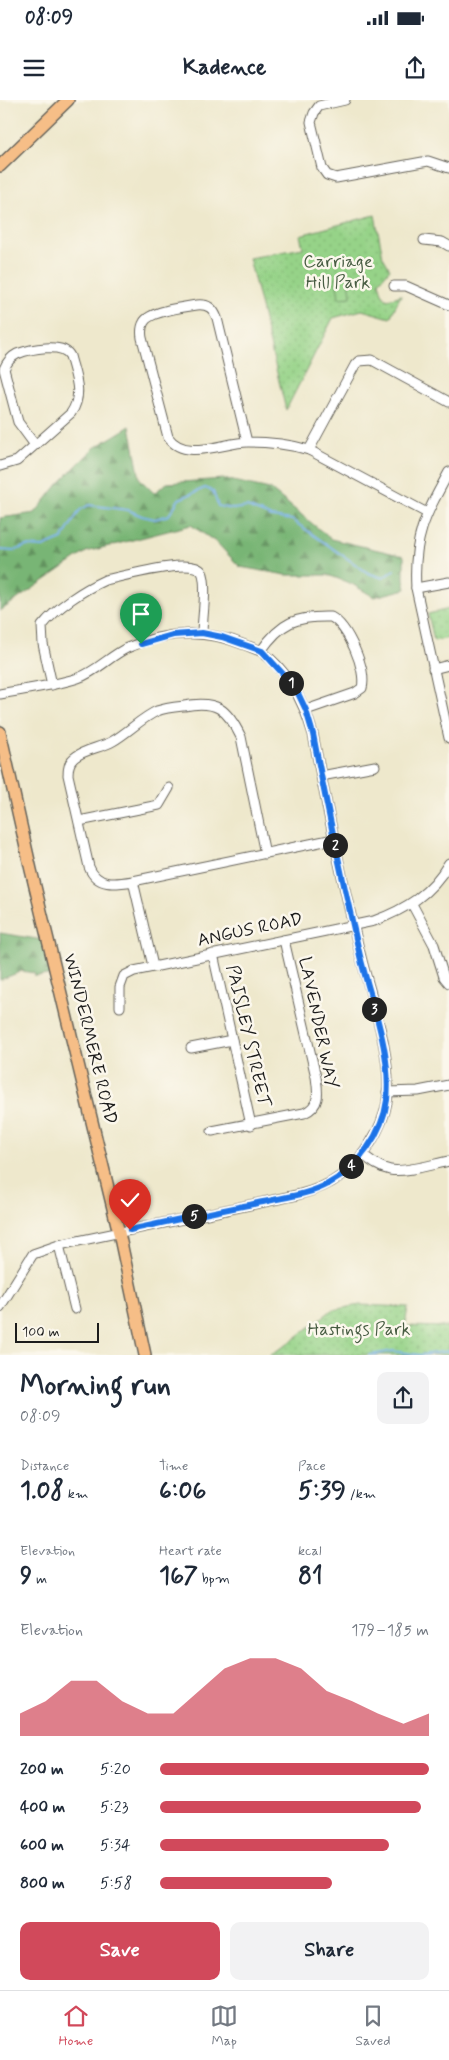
<!DOCTYPE html>
<html lang="en">
<head>
<meta charset="utf-8">
<style>
	:root { --surface:#fff; --page:#f2f2f3; --text:#1f2937; --muted:#747a83; --line:#e0e1e3; --accent:#d1495b }
	body { margin:0; font-family:Mynerve,sans-serif; background:var(--page); color:var(--text); height:100vh; display:flex; flex-direction:column; font-size:19px; white-space:nowrap }
	* { box-sizing:border-box; margin:0 }
	p { font-size:16px; color:var(--muted) }
	.icon { flex:none; width:28px; height:28px; fill:none; stroke:currentColor; stroke-width:2; stroke-linecap:round; stroke-linejoin:round }
	.map { position:relative; height:1255px; overflow:hidden }
	.details { display:flex; flex-direction:column; background:var(--surface); flex:1 }
	.details>* { flex:none }
	.scale { position:absolute; left:15px; bottom:12px; width:84px; box-sizing:border-box; padding-left:5px; border:2px solid #1c1c1c; border-top:0; font-size:14px; line-height:18px; white-space:nowrap; color:#1c1c1c; -webkit-text-stroke:4px #fbf7ec; paint-order:stroke }
	.pin { position:absolute; display:grid; place-items:center; width:42px; height:42px; color:#fff; margin:-51px -21px; border-radius:50% 50% 50% 0; rotate:-45deg; box-shadow:0 0 5px #0007 }
	.pin .icon { rotate:45deg }
	.km { position:absolute; width:25px; height:25px; margin:-12px; border-radius:50%; background:#222; color:#fff; font-size:14px; line-height:25px; text-align:center }
	.round { display:grid; place-items:center; flex:none; width:52px; height:52px; border-radius:10px; background:var(--page) }
	.summary { display:flex; align-items:center; justify-content:space-between; height:85px; padding:0 20px }
	h1 { font-size:28px; font-weight:700; line-height:38px }
	.figures { display:grid; grid-template-columns:repeat(3,1fr); gap:8px; height:85px; padding:5px 20px }
	.figures div { display:grid; align-content:center }
	.figures b { font-size:25px; font-weight:700 }
	.figures small { font-size:14px; font-weight:400 }
	.figures p { font-size:14px }
	.chart { height:140px; padding:10px 20px }
	.chart p { display:flex; justify-content:space-between }
	.chart svg { width:100%; height:90px; margin-top:5px; fill:var(--accent); opacity:.7 }
	.button { display:flex; gap:10px; margin-top:auto; padding:10px 20px }
	.button a { flex:1; height:58px; border-radius:10px; background:var(--accent); color:#fff; font-size:20px; font-weight:700; line-height:58px; text-align:center }
	.button a+a { background:var(--page); color:var(--text) }
	ul { padding:0 20px; list-style:none; font-size:16px }
	li { display:grid; grid-template-columns:80px 60px 1fr; align-items:center; height:38px }
	li i { height:12px; border-radius:6px; background:var(--accent) }
	.status { display:flex; justify-content:space-between; align-items:center; height:35px; padding:0 25px; background:var(--surface); direction:ltr }
	.status svg { height:14px; fill:currentColor }
	header { display:flex; justify-content:space-between; align-items:center; height:65px; padding:0 20px; background:var(--surface); font-size:22px; font-weight:700 }
	.tab-bar { display:flex; justify-content:space-around; align-items:center; height:70px; border-top:1px solid var(--line); background:var(--surface); font-size:14px; color:var(--muted) }
	.tab-bar a { display:grid; justify-items:center; gap:2px }
	.tab-bar .on { color:var(--accent) }
	.map>svg:first-child { display:block }
	.green { fill:url(#green-dots); stroke:#597852 }
	.forest { fill:url(#forest-firs); stroke:#4a6848 }
	.pitch { fill:#96d388; stroke:#597852 }
	.lines { fill:none; stroke-linecap:round; stroke-linejoin:round }
	.stream { stroke:#77b1e7; stroke-width:2 }
	.minor-casing { stroke:#66635a; stroke-width:11 }
	.major-casing { stroke:#66635a; stroke-width:14 }
	.minor { stroke:#fff; stroke-width:9 }
	.major { stroke:#f6be87; stroke-width:11 }
	.route-casing { stroke:#fff; stroke-width:10 }
	.route { stroke:#1a73e8; stroke-width:6 }
	.labels { text-anchor:middle; dominant-baseline:central; stroke-width:5; stroke-linejoin:round; paint-order:stroke }
	.park-label { font-size:18px; fill:#475c42; stroke:#fbf7ec }
	.street-label { font-size:18px; fill:#1c1c1c; stroke:#fbf7ec }
</style>
</head>
<body>
<div class="status"><b>08:09</b><svg viewBox="0 0 49 12"><path d="M0 12V9h3v3zM5 12V6h3v6zM10 12V3h3v9zM15 12V0h3v12zM26 1h20v11H26zM47 4h2v5h-2z"/></svg></div>
<header><svg class="icon" aria-label="menu" viewBox="0 0 24 24"><path d="M4 6h16M4 12h16M4 18h16"/></svg>Kadence<svg class="icon" aria-label="share" viewBox="0 0 24 24"><path d="M12 15V3M7 8l5-5 5 5M5 13v7h14v-7"/></svg></header>
<div class="map">
<svg width="449" height="1255" viewBox="0 0 449 1255">
	<defs>
		<pattern id="green-dots" width="8" height="8" patternUnits="userSpaceOnUse" patternTransform="scale(1.25)"><rect width="8" height="8" fill="#96d388"/><path d="M2 2h.1M6 6h.1" fill="none" stroke="#81b575" stroke-width="1.8" stroke-linecap="round"/></pattern>
		<pattern id="forest-firs" width="22" height="20" patternUnits="userSpaceOnUse" patternTransform="scale(1.25)"><rect width="22" height="20" fill="#78b574"/><path d="M5 1l3.5 6h-7zM16 11l3.5 6h-7z" fill="#62925e"/></pattern>
	</defs>
	<rect width="100%" height="100%" fill="#fbf7ec"/>
	<filter id="ink" filterUnits="userSpaceOnUse"><feTurbulence type="fractalNoise" baseFrequency=".02" numOctaves="2"/><feDisplacementMap in="SourceGraphic" scale="10" xChannelSelector="R" yChannelSelector="G"/><feConvolveMatrix kernelMatrix="1 2 1 2 8 2 1 2 1" color-interpolation-filters="sRGB"/></filter>
	<filter id="wash" filterUnits="userSpaceOnUse"><feTurbulence type="fractalNoise" baseFrequency=".0096" numOctaves="4" result="noise"/><feDisplacementMap in="SourceGraphic" scale="20" xChannelSelector="R" yChannelSelector="G"/><feGaussianBlur stdDeviation="1.12" result="paint"/><feColorMatrix in="noise" values="0 0 0 0 0 0 0 0 0 0 0 0 0 0 0 0 0 1.4 0 .05"/><feComposite in="paint" operator="in"/></filter>
	<g filter="url(#wash)">
		<rect width="100%" height="100%" fill="#eee8cc"/>
		<!-- green -->
		<g class="green">
			<polygon points="375,115 383,157 390,169 379,182 382,193 387,200 401,195 390,218 362,210 333,218 286,310 249,158 303,148 300,135"/>
			<polygon points="449,509 449,538 434,541 428,514"/>
			<polygon points="360,1205 408,1207 405,1226 449,1227 449,1255 269,1255 285,1246 332,1210"/>
		</g>
		<!-- forest -->
		<g class="forest">
			<polygon points="130,326 140,379 154,393 167,383 224,379 270,389 331,439 404,456 404,480 406,489 374,497 352,484 328,475 286,475 240,467 217,443 191,425 86,452 0,511 0,418 35,413 59,383 94,348"/>
			<polygon points="0,833 43,840 50,870 49,875 35,876 34,873 22,871 0,880"/>
		</g>
		<!-- pitch -->
		<polygon class="pitch" points="349,176 351,197 339,198 336,177"/>
		<g class="lines">
			<!-- stream -->
			<g class="stream">
				<polyline points="0,450 14,451 26,446 43,447 62,439 80,410 89,405 128,410 142,416 155,419 169,415 179,399 205,388 213,391 218,406 233,409 247,407 272,417 292,420 368,473 383,478 394,470"/>
				<polyline points="370,1255 393,1251 420,1255 449,1251"/>
			</g>
		</g>
	</g>
	<g filter="url(#ink)">
		<g class="lines">
			<defs>
				<g id="minor">
					<polyline points="345,0 319,6 314,13 311,22 322,68 327,75 336,78 428,61 449,68"/>
					<polyline points="424,140 442,142 449,146"/>
					<polyline points="394,186 406,186 449,205"/>
					<path d="M247,342L217,218C213,208 208,204 197,205C185,207 150,211 144,222C141,227 141,232 142,238L168,337C185,362 224,342 248,342C269,342 289,344 309,350L427,413"/>
					<polyline points="309,350 355,265 359,261 372,260 449,302"/>
					<path d="M0,366L17,361L71,313C84,294 75,276 70,256C63,242 30,249 17,254C11,257 7,262 4,269L18,322L35,345"/>
					<path d="M449,372C425,416 413,437 416,488L449,638"/>
					<polyline points="416,488 449,482"/>
					<path d="M261,551C281,522 296,516 331,517C348,526 367,570 362,588L355,593L306,610"/>
					<polyline points="433,569 449,565"/>
					<path d="M52,585L43,544L42,526C57,507 83,490 105,480C122,477 192,456 202,472C208,483 202,520 202,533"/>
					<path d="M0,594C26,589 53,586 78,578C96,572 110,556 127,548C165,531 206,529 245,545C250,547 257,549 262,552C290,572 304,603 313,634C327,708 342,781 360,853C371,899 393,955 387,1002C383,1027 363,1060 342,1075C329,1085 313,1091 297,1095L59,1145L33,1154L0,1207"/>
					<polyline points="321,676 375,666"/>
					<polyline points="79,721 159,705 169,688"/>
					<path d="M265,754L241,637C227,608 216,600 184,606C175,607 165,608 157,611C143,617 127,633 113,641C101,648 84,649 74,658C69,662 68,668 68,675L89,767C97,787 115,784 133,781L334,739"/>
					<polyline points="133,781 153,866"/>
					<polyline points="412,804 434,845 444,877 449,883"/>
					<polyline points="213,854 251,1025"/>
					<path d="M120,907V887L124,876L134,871L374,821C406,809 431,794 449,763"/>
					<polyline points="191,948 232,940"/>
					<polyline points="387,992 418,991 449,985"/>
					<path d="M212,1031L304,1013C321,1006 318,992 316,977L284,840"/>
					<path d="M362,1054C370,1060 379,1068 390,1070C405,1073 433,1064 449,1061"/>
					<polyline points="59,1145 75,1209"/>
				</g>
				<g id="major">
					<polyline points="0,66 68,0"/>
					<polyline points="0,632 31,770 119,1133 145,1255"/>
				</g>
			</defs>
			<!-- minor casing -->
			<use href="#minor" class="minor-casing"/>
			<!-- major casing -->
			<use href="#major" class="major-casing"/>
			<!-- minor -->
			<use href="#minor" class="minor"/>
			<!-- major -->
			<use href="#major" class="major"/>
		</g>
	</g>
	<g class="lines" filter="url(#ink)">
		<defs>
			<path id="route" d="M130,1130C174,1120 219,1111 263,1102C285,1097 308,1095 328,1084C357,1069 383,1033 387,1000C392,952 371,902 360,856C343,782 327,708 313,634L306,610L295,587L262,551L222,537L202,533L173,535L141,544"/>
		</defs>
		<!-- route casing -->
		<use href="#route" class="route-casing"/>
		<!-- route -->
		<use href="#route" class="route"/>
	</g>
	<g class="labels">
		<!-- park labels -->
		<g class="park-label">
			<text x="338" y="162">Carriage<tspan x="338" dy="21">Hill Park</tspan></text>
			<text x="359" y="1230">Hastings Park</text>
		</g>
		<!-- street labels -->
		<g class="street-label">
			<text transform="translate(250 830) rotate(-12)">ANGUS ROAD</text>
			<text transform="translate(318 923) rotate(78)">LAVENDER WAY</text>
			<text transform="translate(248 936) rotate(77)">PAISLEY STREET</text>
			<text transform="translate(90 939) rotate(76)">WINDERMERE ROAD</text>
		</g>
	</g>
</svg>
<div class="scale">100 m</div>
<div class="pin" style="left:141px;top:544px;background:#1e9e55"><svg class="icon" aria-label="arrive" viewBox="0 0 24 24"><path d="M6 21V4h12l-3 4 3 4H6"/></svg></div>
<div class="pin" style="left:130px;top:1130px;background:#d93025"><svg class="icon" aria-label="check" viewBox="0 0 24 24"><path d="M5 12l5 5 9-10"/></svg></div>
<b class="km" style="left:291px;top:583px">1</b>
<b class="km" style="left:335px;top:745px">2</b>
<b class="km" style="left:374px;top:909px">3</b>
<b class="km" style="left:351px;top:1066px">4</b>
<b class="km" style="left:194px;top:1116px">5</b>
</div>
<section class="details">
<div class="summary"><div><h1>Morning run</h1><p>08:09</p></div><a class="round"><svg class="icon" aria-label="share" viewBox="0 0 24 24"><path d="M12 15V3M7 8l5-5 5 5M5 13v7h14v-7"/></svg></a></div>
<div class="figures">
<div><p>Distance</p><b>1.08<small> km</small></b></div>
<div><p>Time</p><b>6:06</b></div>
<div><p>Pace</p><b>5:39<small> /km</small></b></div>
</div>
<div class="figures">
<div><p>Elevation</p><b>9<small> m</small></b></div>
<div><p>Heart rate</p><b>167<small> bpm</small></b></div>
<div><p>kcal</p><b>81</b></div>
</div>
<div class="chart"><p><span>Elevation</span>179–185 m</p>
<svg viewBox="0 0 160 44" preserveAspectRatio="none"><path d="M0 44V33L10 27L20 17L30 17L40 27L50 33L60 33L70 22L80 11L90 6L100 6L110 11L120 22L130 27L140 33L150 38L160 33V44z"/></svg>
</div>
<ul>
<li><b>200 m</b>5:20<i style="width:100%"></i></li>
<li><b>400 m</b>5:23<i style="width:97%"></i></li>
<li><b>600 m</b>5:34<i style="width:85%"></i></li>
<li><b>800 m</b>5:58<i style="width:64%"></i></li>
</ul>
<div class="button"><a>Save</a><a>Share</a></div>
</section>
<nav class="tab-bar">
<a class="on"><svg class="icon" aria-label="home" viewBox="0 0 24 24"><path d="M3 11l9-7 9 7M6 9v11h12V9"/></svg>Home</a>
<a><svg class="icon" aria-label="map" viewBox="0 0 24 24"><path d="M3 6l6-2 6 2 6-2v14l-6 2-6-2-6 2zM9 4v14M15 6v14"/></svg>Map</a>
<a><svg class="icon" aria-label="saved" viewBox="0 0 24 24"><path d="M7 4h10v16l-5-4-5 4z"/></svg>Saved</a>
</nav>
</body>
</html>
